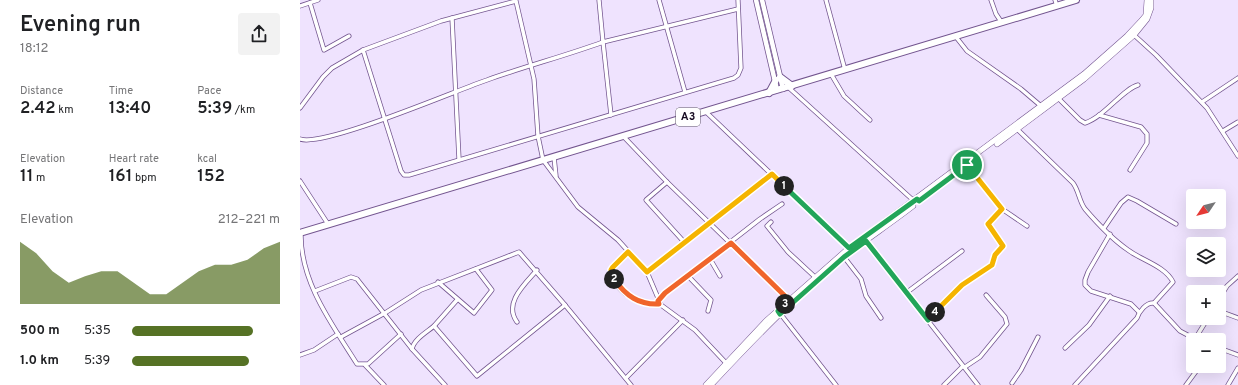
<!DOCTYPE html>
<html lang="en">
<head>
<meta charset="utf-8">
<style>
	:root { --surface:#fff; --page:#f2f2f2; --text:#202124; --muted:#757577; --accent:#567225 }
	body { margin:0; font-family:Overpass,sans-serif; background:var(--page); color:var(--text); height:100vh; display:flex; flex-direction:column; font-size:15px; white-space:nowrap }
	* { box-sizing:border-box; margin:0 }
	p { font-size:13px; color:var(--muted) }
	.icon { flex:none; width:22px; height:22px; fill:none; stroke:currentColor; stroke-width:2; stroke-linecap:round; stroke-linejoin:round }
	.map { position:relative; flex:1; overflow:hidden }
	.drawer { display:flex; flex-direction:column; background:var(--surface); width:300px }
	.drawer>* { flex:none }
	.needle { width:26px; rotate:235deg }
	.controls { position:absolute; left:886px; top:189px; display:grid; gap:8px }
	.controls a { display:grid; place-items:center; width:40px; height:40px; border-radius:4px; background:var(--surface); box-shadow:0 4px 16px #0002; font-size:20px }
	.pin { position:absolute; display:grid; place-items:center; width:34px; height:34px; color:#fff; margin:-17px; border:2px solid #fff; border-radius:50%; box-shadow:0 1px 4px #0007 }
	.km { position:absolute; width:20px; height:20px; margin:-10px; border-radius:50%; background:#222; color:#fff; font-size:11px; line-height:20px; text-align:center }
	.round { display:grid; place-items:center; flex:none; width:42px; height:42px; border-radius:4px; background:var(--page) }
	.summary { display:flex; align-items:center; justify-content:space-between; height:68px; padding:0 20px }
	h1 { font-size:22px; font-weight:600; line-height:30px }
	.metrics { display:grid; grid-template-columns:repeat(3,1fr); gap:6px; height:68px; padding:4px 20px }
	.metrics div { display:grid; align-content:center }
	.metrics b { font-size:17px; font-weight:600 }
	.metrics small { font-size:11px; font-weight:400 }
	.metrics p { font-size:11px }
	.chart { height:112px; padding:8px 20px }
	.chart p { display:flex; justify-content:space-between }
	.chart svg { width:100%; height:72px; margin-top:4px; fill:var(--accent); opacity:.7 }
	ul { padding:0 20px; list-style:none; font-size:13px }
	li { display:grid; grid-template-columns:64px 48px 1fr; align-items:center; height:30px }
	li i { height:10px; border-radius:5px; background:var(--accent) }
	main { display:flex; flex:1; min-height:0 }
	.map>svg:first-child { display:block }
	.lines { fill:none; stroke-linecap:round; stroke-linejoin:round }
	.minor-casing { stroke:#73558f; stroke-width:5 }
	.tertiary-casing { stroke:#73558f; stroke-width:6 }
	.secondary-casing { stroke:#73558f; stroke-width:6 }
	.trunk-casing { stroke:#73558f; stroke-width:8 }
	.minor { stroke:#fff; stroke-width:3.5 }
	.tertiary { stroke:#fff; stroke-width:4.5 }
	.secondary { stroke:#fff; stroke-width:5 }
	.trunk { stroke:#fff; stroke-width:6 }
	.split-1-casing { stroke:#fff; stroke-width:8 }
	.split-2-casing { stroke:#fff; stroke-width:8 }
	.split-3-casing { stroke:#fff; stroke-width:8 }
	.split-4-casing { stroke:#fff; stroke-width:8 }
	.split-5-casing { stroke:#fff; stroke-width:8 }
	.split-1 { stroke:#22a559; stroke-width:5 }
	.split-2 { stroke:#f5b400; stroke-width:5 }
	.split-3 { stroke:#f0652b; stroke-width:5 }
	.split-4 { stroke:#22a559; stroke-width:5 }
	.split-5 { stroke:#f5b400; stroke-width:5 }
	.labels { text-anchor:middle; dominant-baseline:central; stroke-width:3.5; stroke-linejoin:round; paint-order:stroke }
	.shield { fill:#fff; stroke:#5c5464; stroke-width:1 }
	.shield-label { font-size:11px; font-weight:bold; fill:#160a21 }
</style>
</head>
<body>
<main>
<section class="drawer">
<div class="summary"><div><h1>Evening run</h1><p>18:12</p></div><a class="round"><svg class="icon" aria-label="share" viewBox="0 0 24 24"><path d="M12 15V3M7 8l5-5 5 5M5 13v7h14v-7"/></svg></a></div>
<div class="metrics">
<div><p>Distance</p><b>2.42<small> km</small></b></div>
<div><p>Time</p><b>13:40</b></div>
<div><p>Pace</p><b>5:39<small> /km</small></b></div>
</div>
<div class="metrics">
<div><p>Elevation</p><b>11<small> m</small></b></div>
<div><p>Heart rate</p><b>161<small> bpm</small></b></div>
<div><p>kcal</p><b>152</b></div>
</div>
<div class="chart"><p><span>Elevation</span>212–221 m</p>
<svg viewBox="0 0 160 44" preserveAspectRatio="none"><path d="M0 44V6L10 13L20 24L30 31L40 27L50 24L60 24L70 31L80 38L90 38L100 31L110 24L120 20L130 20L140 17L150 10L160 6V44z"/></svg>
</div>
<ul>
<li><b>500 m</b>5:35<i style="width:82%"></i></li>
<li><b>1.0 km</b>5:39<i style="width:79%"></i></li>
</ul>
</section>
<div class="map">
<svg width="938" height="385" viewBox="0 0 938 385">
	<rect width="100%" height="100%" fill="#efe3fe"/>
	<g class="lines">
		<defs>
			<g id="minor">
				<polyline points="299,0 303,42 438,9"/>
				<polyline points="359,0 385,92"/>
				<polyline points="526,0 545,70"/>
				<polyline points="691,0 696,14 702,23"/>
				<polyline points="755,0 757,6"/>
				<polyline points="10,3 24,50 49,36"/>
				<polyline points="0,6 18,0"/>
				<polyline points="152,18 159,159"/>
				<polyline points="834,35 856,55 907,108 938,156"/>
				<polyline points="656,37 667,51 721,89 741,106"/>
				<polyline points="63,50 101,171 104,175 109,175 434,78 438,75 441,68 438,0"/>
				<polyline points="531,74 544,96 570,120"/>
				<polyline points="488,87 614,201"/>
				<path d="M758,98L780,120L785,123C804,117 823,89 838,85"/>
				<polyline points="902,102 938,78"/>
				<polyline points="0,108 23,77 32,68 63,50 141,21 216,1 234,79 238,136 243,160 278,207 318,240 347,272"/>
				<polyline points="406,112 550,249"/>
				<polyline points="799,115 841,127 847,134 847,143 830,170"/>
				<path d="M717,129L773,183C779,191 779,201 785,209C797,223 812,239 828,250C841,260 865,266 873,282L854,303C846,302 839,312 837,318L775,385"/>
				<polyline points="923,131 938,122"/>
				<polyline points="323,136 367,182 489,300"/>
				<path d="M0,139C23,148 157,90 187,80C226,66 265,56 303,42L311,115"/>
				<polyline points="254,157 256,176"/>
				<polyline points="667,165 702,209 727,226"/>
				<polyline points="0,181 28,224"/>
				<polyline points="367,182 346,200 385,243"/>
				<polyline points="471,222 467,226 488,252 515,277"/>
				<polyline points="804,228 821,203 828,197 837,201 876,224"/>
				<path d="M1,233C0,282 32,324 57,364H68L101,334"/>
				<polyline points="810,234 788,272 785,280 785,285 791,291 831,304 839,312"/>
				<polyline points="566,241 678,385"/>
				<path d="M328,252L313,267L311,270C315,293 338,305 359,304"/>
				<polyline points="544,257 561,279 566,296 581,318"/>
				<polyline points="410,259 420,276"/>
				<polyline points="388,276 411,300 408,311"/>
				<polyline points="138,282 174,313 192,290 176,269"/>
				<polyline points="15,291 51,277 57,279 112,349 145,385"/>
				<polyline points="606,293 662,251"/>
				<polyline points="919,299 927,286 938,276"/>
				<polyline points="358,301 365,293 460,219 482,204"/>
				<polyline points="854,303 880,331 897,340"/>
				<polyline points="919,311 938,318"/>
				<polyline points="479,312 536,385"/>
				<polyline points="627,320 662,285 692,265 695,255 702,248 703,245 688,223 702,209"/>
				<path d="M217,322C203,303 225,284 237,270"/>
				<polyline points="134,326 157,300"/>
				<polyline points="41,337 85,313 121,290 219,252 265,305"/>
				<polyline points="895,339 908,318"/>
				<polyline points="765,348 789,325 810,296"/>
				<polyline points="919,348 938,355"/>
				<path d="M112,349C114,339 127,332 134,326L177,376L265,305L331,385"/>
				<polyline points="0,355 14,350 38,334"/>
				<polyline points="426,363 395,330 361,305 347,272 471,174"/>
				<polyline points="65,365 84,385"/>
				<polyline points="665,367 680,357 707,324 705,317 686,295"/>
				<polyline points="326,378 383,320"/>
				<polyline points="712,383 721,370 738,337"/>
				<polyline points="644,385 663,366"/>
				<polyline points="886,385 900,366"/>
				<polyline points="928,385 938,368"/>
			</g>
			<g id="tertiary">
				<polyline points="456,0 477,90"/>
				<polyline points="462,0 483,89"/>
			</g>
			<g id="secondary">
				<polyline points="697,144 784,79 834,35 847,19 851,8 851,0"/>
				<polyline points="406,385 466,321 549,248 784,74 827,36 842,20 846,15 847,0"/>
				<path d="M411,385C453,340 496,295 545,256C567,239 591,223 613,206"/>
			</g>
			<g id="trunk">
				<polyline points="480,77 492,86"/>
				<polyline points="469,93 476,80"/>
				<polyline points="0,233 776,0"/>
			</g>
		</defs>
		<!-- minor casing -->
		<use href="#minor" class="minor-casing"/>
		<!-- tertiary casing -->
		<use href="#tertiary" class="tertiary-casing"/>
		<!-- secondary casing -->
		<use href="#secondary" class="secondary-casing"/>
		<!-- trunk casing -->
		<use href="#trunk" class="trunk-casing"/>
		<!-- minor -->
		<use href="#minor" class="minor"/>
		<!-- tertiary -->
		<use href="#tertiary" class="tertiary"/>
		<!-- secondary -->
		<use href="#secondary" class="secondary"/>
		<!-- trunk -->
		<use href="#trunk" class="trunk"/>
	</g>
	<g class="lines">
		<defs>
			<polyline id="split-1" points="484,186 549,248 617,199 619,201 667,165"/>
			<polyline id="split-2" points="314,279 311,270 313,267 328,252 347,272 472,174 484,186"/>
			<path id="split-3" d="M314,279C326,296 339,305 359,304L358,301L365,293L431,243L489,300L485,304"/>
			<polyline id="split-4" points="485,304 478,311 480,314 544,257 566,241 628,320 635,312"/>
			<polyline id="split-5" points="635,312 662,285 692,265 695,255 703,246 688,224 702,209 667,165"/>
		</defs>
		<!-- split-1 casing -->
		<use href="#split-1" class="split-1-casing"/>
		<!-- split-2 casing -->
		<use href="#split-2" class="split-2-casing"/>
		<!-- split-3 casing -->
		<use href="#split-3" class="split-3-casing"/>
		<!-- split-4 casing -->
		<use href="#split-4" class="split-4-casing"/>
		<!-- split-5 casing -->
		<use href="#split-5" class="split-5-casing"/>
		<!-- split-1 -->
		<use href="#split-1" class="split-1"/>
		<!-- split-2 -->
		<use href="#split-2" class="split-2"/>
		<!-- split-3 -->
		<use href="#split-3" class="split-3"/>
		<!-- split-4 -->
		<use href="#split-4" class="split-4"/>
		<!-- split-5 -->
		<use href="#split-5" class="split-5"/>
	</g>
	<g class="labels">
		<!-- shield labels -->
		<rect class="shield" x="376" y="108" width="24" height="18" rx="3"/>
		<g class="shield-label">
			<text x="388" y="117">A3</text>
		</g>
	</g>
</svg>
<div class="controls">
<a><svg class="needle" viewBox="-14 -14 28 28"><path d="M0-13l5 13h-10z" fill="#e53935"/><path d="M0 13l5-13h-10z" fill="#757577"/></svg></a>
<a><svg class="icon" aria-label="layers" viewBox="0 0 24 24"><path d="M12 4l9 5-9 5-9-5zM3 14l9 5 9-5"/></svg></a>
<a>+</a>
<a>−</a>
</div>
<div class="pin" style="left:667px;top:165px;background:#1e9e55"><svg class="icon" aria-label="arrive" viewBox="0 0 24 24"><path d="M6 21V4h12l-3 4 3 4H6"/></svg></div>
<b class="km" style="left:484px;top:186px">1</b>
<b class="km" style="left:314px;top:279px">2</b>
<b class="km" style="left:485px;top:304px">3</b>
<b class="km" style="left:635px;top:312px">4</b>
</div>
</main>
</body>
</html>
